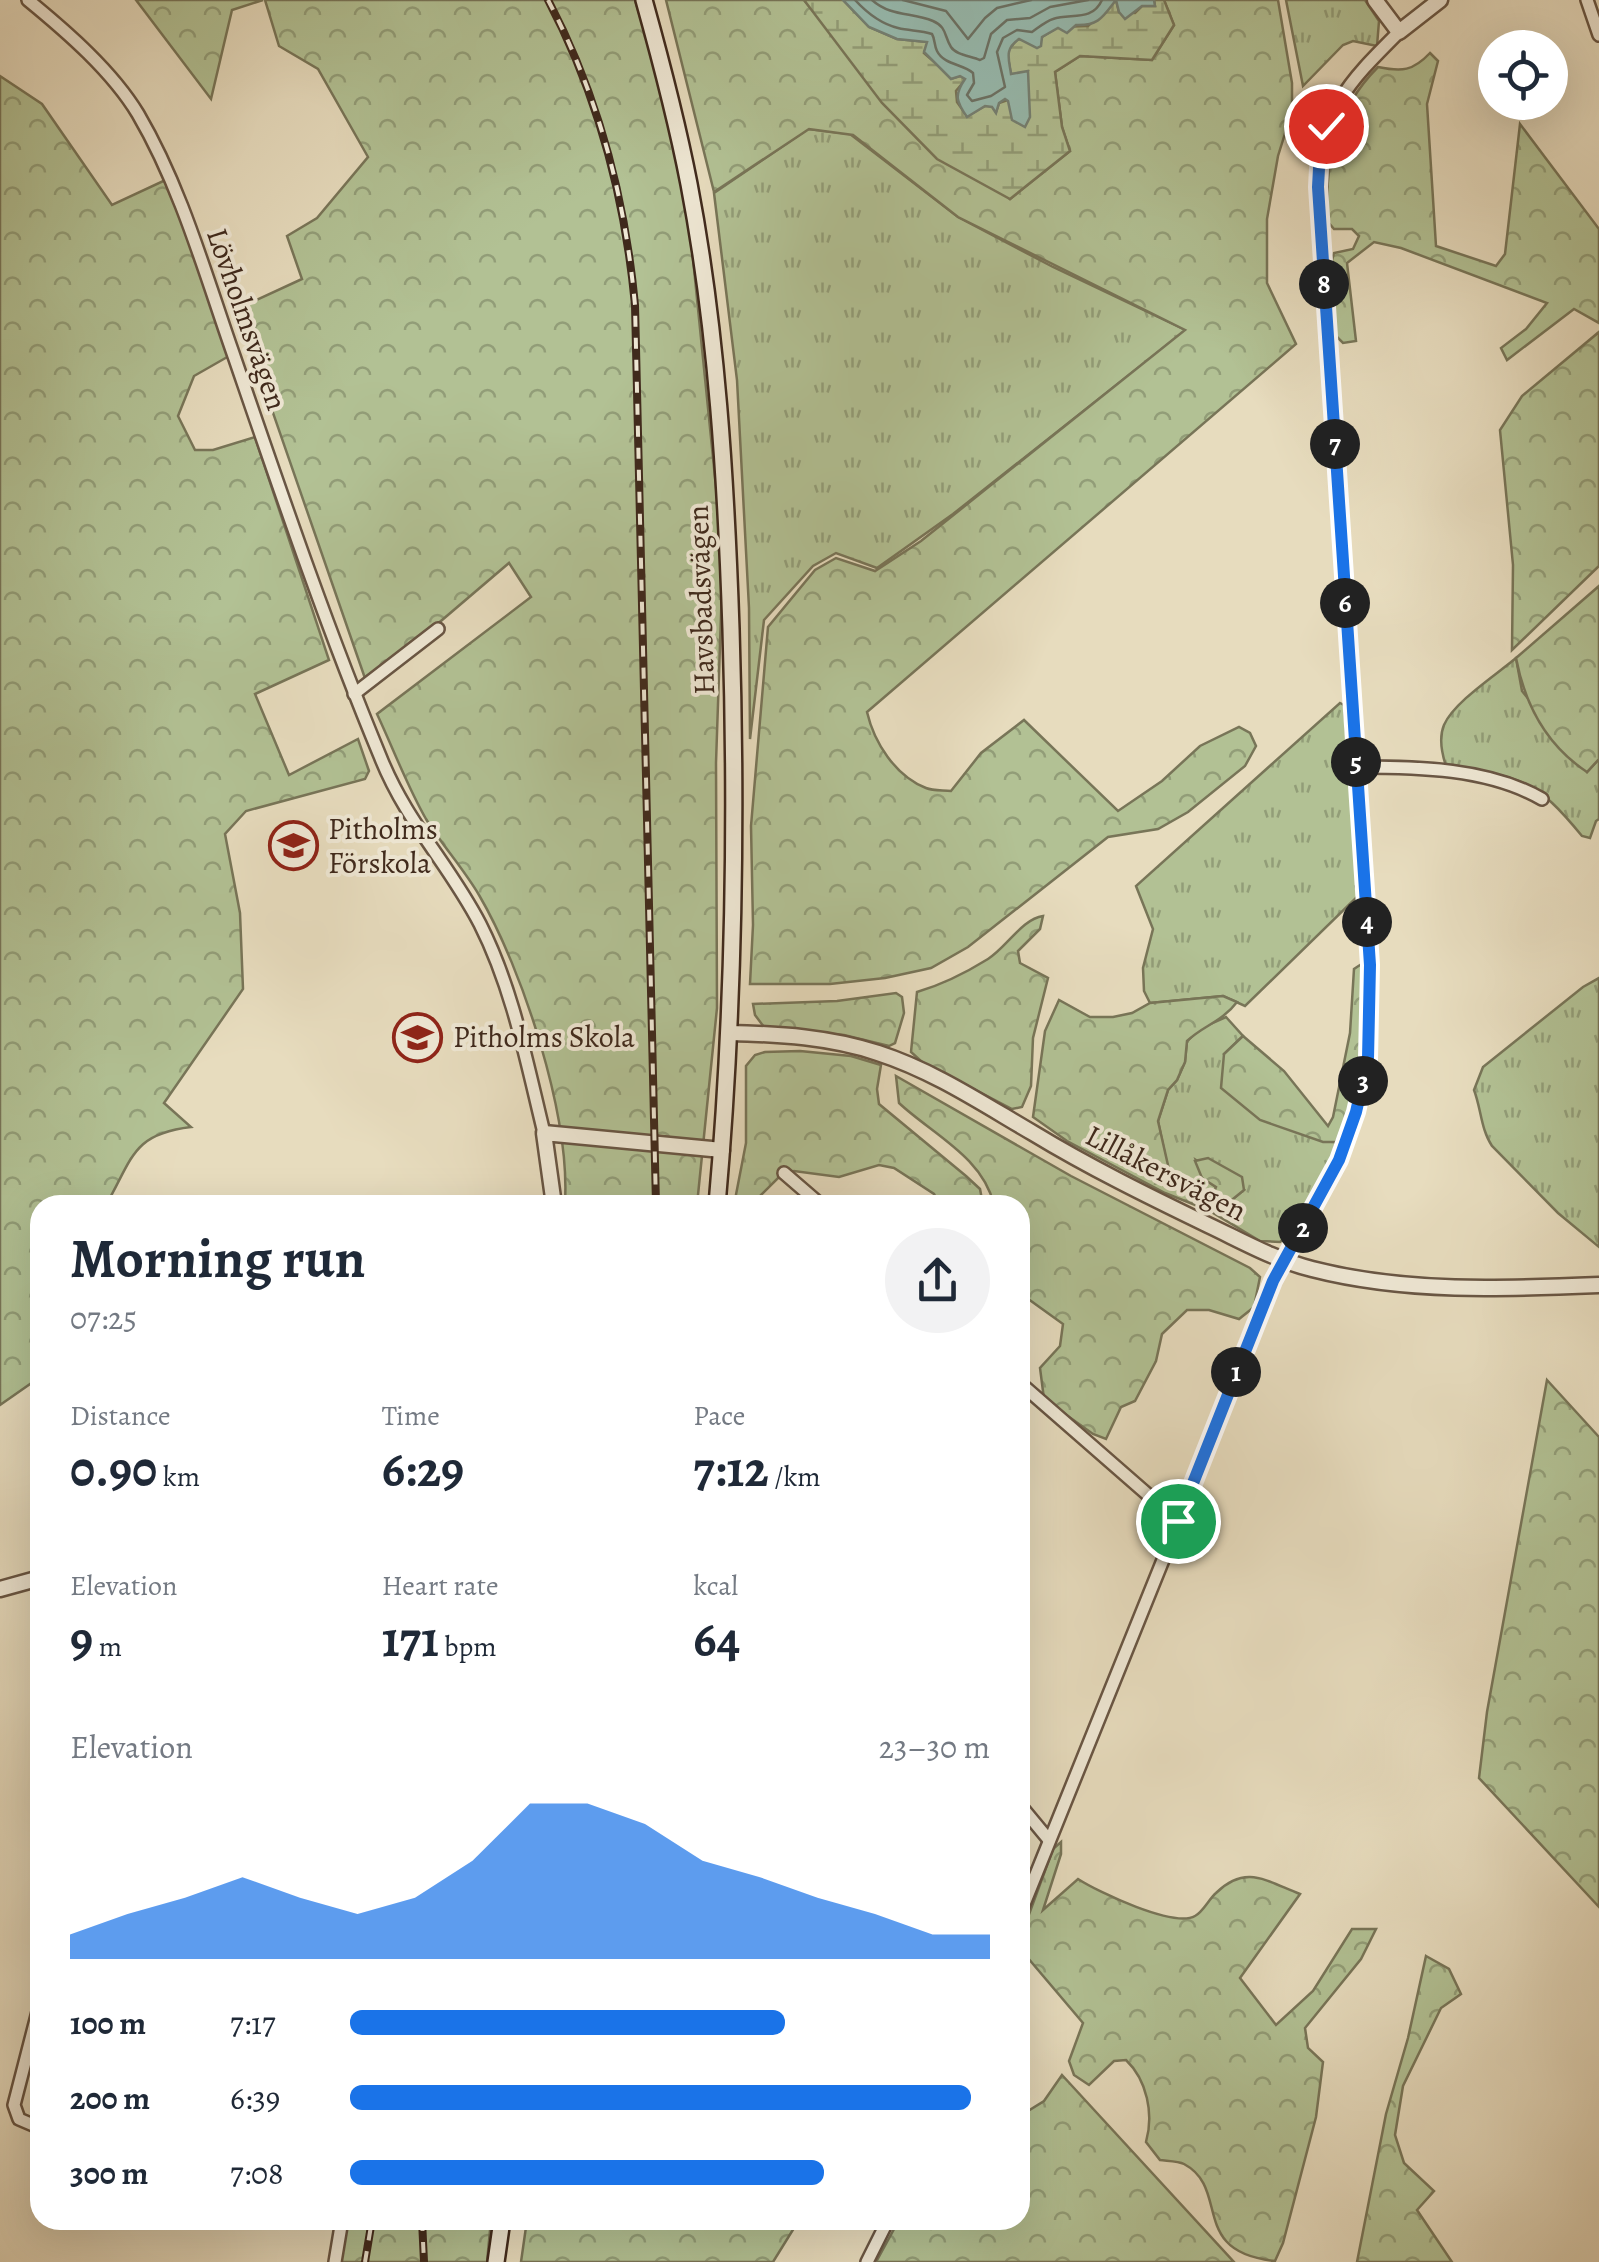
<!DOCTYPE html>
<html lang="en">
<head>
<meta charset="utf-8">
<style>
	:root { --surface:#fff; --page:#f2f2f3; --text:#1f2937; --muted:#747a83; --accent:#1a73e8 }
	body { margin:0; font-family:Alegreya,serif; background:var(--page); color:var(--text); height:100vh; display:flex; flex-direction:column; font-size:38px; white-space:nowrap }
	* { box-sizing:border-box; margin:0 }
	p { font-size:32px; color:var(--muted) }
	.icon { flex:none; width:55px; height:55px; fill:none; stroke:currentColor; stroke-width:2; stroke-linecap:round; stroke-linejoin:round }
	.map { position:relative; flex:1; overflow:hidden }
	.drawer { position:absolute; left:30px; top:1195px; width:1000px; height:1035px; display:flex; flex-direction:column; background:var(--surface); border-radius:30px; box-shadow:0 10px 40px #0002 }
	.drawer>* { flex:none }
	.fabs { position:absolute; left:1478px; top:30px; display:grid; gap:20px }
	.fabs a { display:grid; place-items:center; width:90px; height:90px; border-radius:50%; background:var(--surface); box-shadow:0 10px 40px #0002; font-size:50px }
	.pin { position:absolute; display:grid; place-items:center; width:85px; height:85px; color:#fff; margin:-42px; border:5px solid #fff; border-radius:50%; box-shadow:0 2px 10px #0007 }
	.km { position:absolute; width:50px; height:50px; margin:-25px; border-radius:50%; background:#222; color:#fff; font-size:28px; line-height:50px; text-align:center }
	.round { display:grid; place-items:center; flex:none; width:105px; height:105px; border-radius:52px; background:var(--page) }
	.headline { display:flex; align-items:center; justify-content:space-between; height:170px; padding:0 40px }
	h1 { font-size:55px; font-weight:600; line-height:75px }
	.metrics { display:grid; grid-template-columns:repeat(3,1fr); gap:15px; height:170px; padding:10px 40px }
	.metrics div { display:grid; align-content:center }
	.metrics b { font-size:50px; font-weight:600 }
	.metrics small { font-size:28px; font-weight:400 }
	.metrics p { font-size:28px }
	.chart { height:280px; padding:20px 40px }
	.chart p { display:flex; justify-content:space-between }
	.chart svg { width:100%; height:180px; margin-top:10px; fill:var(--accent); opacity:.7 }
	ul { padding:0 40px; list-style:none; font-size:32px }
	li { display:grid; grid-template-columns:160px 120px 1fr; align-items:center; height:75px }
	li i { height:25px; border-radius:12px; background:var(--accent) }
	.map>svg:first-child { display:block }
	.grass { fill:url(#grass-tufts); stroke:#787558; stroke-width:2.5 }
	.forest { fill:url(#forest-crowns); stroke:#787558; stroke-width:2.5 }
	.wetland { fill:url(#wetland-marsh); stroke:#787558; stroke-width:2.5 }
	.water { fill:#97bcb1; stroke:#748175; stroke-width:2.5 }
	.lines { fill:none; stroke-linecap:round; stroke-linejoin:round }
	.shore { stroke:#6b7266; stroke-width:2.5 }
	.minor-casing { stroke:#695644; stroke-width:16 }
	.tertiary-casing { stroke:#695644; stroke-width:19 }
	.secondary-casing { stroke:#3f291c; stroke-width:20 }
	.minor { stroke:#efe8d5; stroke-width:11 }
	.tertiary { stroke:#efe8d5; stroke-width:14 }
	.secondary { stroke:#efe8d5; stroke-width:15 }
	.rail-casing { stroke:#3f291c; stroke-width:8 }
	.rail { stroke:#efe8d5; stroke-width:4; stroke-dasharray:11; stroke-linecap:butt }
	.route-casing { stroke:#fff; stroke-width:20 }
	.route { stroke:#1a73e8; stroke-width:12 }
	.labels { text-anchor:middle; dominant-baseline:central; stroke-width:8; stroke-linejoin:round; paint-order:stroke }
	.street-label { font-size:30px; fill:#3f291c; stroke:#efe8d5 }
	.poi-label { font-size:30px; fill:#3f291c; stroke:#efe8d5; text-anchor:start }
</style>
</head>
<body>
<div class="map">
<svg width="1599" height="2262" viewBox="0 0 1599 2262">
	<defs>
		<pattern id="grass-tufts" width="24" height="20" patternUnits="userSpaceOnUse" patternTransform="scale(2.5)"><rect width="24" height="20" fill="#b2c194"/><path d="M3 7l-1-3M5 7V3M7 7l1-3M15 17l-1-3M17 17v-4M19 17l1-3" fill="none" stroke="#929d78"/></pattern>
		<pattern id="forest-crowns" width="20" height="18" patternUnits="userSpaceOnUse" patternTransform="scale(2.5)"><rect width="20" height="18" fill="#b2c194"/><path d="M2 6a3 3 0 1 1 6 0M12 15a3 3 0 1 1 6 0" fill="none" stroke="#929d78"/></pattern>
		<pattern id="wetland-marsh" width="20" height="14" patternUnits="userSpaceOnUse" patternTransform="scale(2.5)"><rect width="20" height="14" fill="#b2c194"/><path d="M1 5h8M5 5V1M11 12h8M15 12V8" fill="none" stroke="#929d78"/></pattern>
	</defs>
	<rect width="100%" height="100%" fill="#e7dcbe"/>
	<filter id="stains"><feTurbulence type="fractalNoise" baseFrequency=".002" numOctaves="4"/><feColorMatrix values="0 0 0 0 .2 0 0 0 0 .09 0 0 0 0 .02 0 0 0 .5 -.17"/></filter>
	<radialGradient id="worn" r=".72"><stop offset=".6" stop-color="#630" stop-opacity="0"/><stop offset="1" stop-color="#630" stop-opacity=".3"/></radialGradient>
	<!-- grass -->
	<g class="grass">
		<polygon points="1286,0 1365,0 1379,21 1377,46 1353,41 1343,45 1303,86"/>
		<polygon points="808,129 850,134 958,217 1053,267 1186,330 953,514 877,568 836,553 813,566 764,620 750,739 749,608 737,380 714,193"/>
		<path d="M1516,658L1522,691L1587,772L1599,759V819L1596,821L1590,838L1582,836C1533,776 1519,777 1446,766C1442,754 1439,737 1444,725C1454,702 1496,675 1516,658Z"/>
		<polygon points="1340,703 1344,705 1359,895 1245,1006 1223,996 1150,1003 1144,991 1143,968 1153,929 1136,886"/>
		<path d="M1599,978V1247L1558,1213L1492,1146C1481,1130 1481,1108 1474,1090L1483,1067L1583,987Z"/>
		<path d="M1226,1017L1243,1036L1224,1054C1251,1081 1296,1142 1336,1142C1329,1175 1307,1220 1280,1242L1260,1241L1210,1211L1233,1199L1244,1190L1196,1160L1203,1178L1216,1187L1214,1195L1204,1198L1169,1174L1158,1121L1168,1090L1177,1080L1185,1062L1187,1041L1201,1028Z"/>
	</g>
	<!-- forest -->
	<g class="forest">
		<polygon points="136,0 263,0 232,10 211,99"/>
		<path d="M265,0H635L664,97L690,229L723,557L716,763L717,1008L697,1205L565,1202C570,1115 523,970 479,895C463,868 442,845 426,819C407,786 393,748 377,714L531,597L509,563L367,684L237,309L302,279L287,236L317,218L368,157L318,69L279,46Z"/>
		<path d="M666,0H804L831,33L1010,199L1070,151L1062,127L1055,72L1080,56L1152,60L1174,25L1164,0H1278L1292,83V111L1278,156L1267,219V283L1296,344L867,712C874,742 895,776 926,788C933,791 943,790 951,791L981,753L1024,720L1118,811L1162,781L1200,746L1239,727L1250,733L1256,746L1245,766L1188,812L1158,829L1108,837L968,947L931,968L885,978L830,984H750L753,925L751,826L768,627L815,570L836,558L875,571L921,541L1185,330L958,217L853,135L809,129L714,192Z"/>
		<path d="M1430,53L1438,61L1427,104L1436,246L1496,266L1505,254L1520,124L1599,229V323L1574,309L1507,360L1501,348L1526,329L1547,303L1401,248L1374,242L1347,263L1356,341L1343,343L1334,334L1329,271L1334,253L1353,249L1359,236L1352,229H1334L1328,222C1324,162 1335,110 1378,67C1402,72 1413,71 1430,53Z"/>
		<path d="M0,76L42,104L112,205L174,176L236,352L194,376L178,416L195,450H213L255,437L329,660L255,694L289,775L358,739L369,771L365,779L246,811L225,834L240,913L243,989L164,1103L191,1127C132,1134 133,1158 106,1205H40V1377L0,1405Z"/>
		<polygon points="1599,332 1599,566 1512,650 1513,565 1500,430 1522,396"/>
		<path d="M1599,586V759L1587,772C1546,745 1525,705 1516,658Z"/>
		<path d="M1043,916L1040,929L1018,951L1020,963L1048,978L1033,1038L1031,1086L1022,1107L1012,1109L922,1062L911,1052L917,992C941,985 967,972 988,959C1007,947 1022,919 1043,916Z"/>
		<path d="M1360,965L1364,969C1368,1025 1365,1093 1336,1142H1323L1260,1120L1221,1088L1224,1054L1243,1036L1284,1071L1328,1126L1333,1117L1350,1033L1354,969Z"/>
		<polygon points="896,993 902,997 904,1013 895,1043 889,1046 844,1035 781,1031 764,1027 755,1015 753,1004 837,1001"/>
		<path d="M1223,996L1237,1002C1222,1022 1204,1025 1187,1041L1185,1062L1177,1080L1168,1090L1158,1121L1170,1174L1204,1197L1213,1195L1216,1187L1202,1178L1195,1161L1208,1158L1242,1177L1244,1190L1233,1199L1210,1211L1165,1193L1067,1141L1033,1117L1045,1031L1059,1000L1090,1017H1113L1132,1013L1150,1003Z"/>
		<polygon points="800,1051 851,1056 881,1065 877,1089 879,1104 966,1176 980,1189 983,1205 940,1205 934,1194 894,1168 879,1165 839,1177 794,1171 778,1178 751,1205 734,1205 746,1143 746,1066 755,1055 765,1052"/>
		<path d="M896,1076L1071,1176L1250,1268L1260,1277L1254,1307L1239,1319L1209,1310H1187L1162,1334L1156,1361L1135,1401L1121,1407L1106,1439L1093,1434L1044,1399L1040,1368L1060,1346L1063,1324L1020,1293V1205H994C983,1157 932,1134 899,1103Z"/>
		<polygon points="1547,1380 1599,1437 1599,1907 1479,1778 1487,1712"/>
		<path d="M1061,1842V1854L1043,1910L1078,1879C1098,1892 1174,1928 1195,1916C1203,1912 1209,1899 1216,1893C1246,1864 1266,1881 1300,1894L1240,1978L1276,2025L1313,1991L1352,1929H1376L1361,1959L1305,2028L1308,2048L1323,2062L1316,2117L1283,2243L1275,2261C1188,2252 1231,2189 1184,2164C1178,2161 1166,2161 1160,2160L1146,2142C1154,2114 1147,2080 1126,2060L1114,2061L1089,2085L1074,2075L1069,2061L1083,2023L1022,1951L1021,1936L1053,1849Z"/>
		<polygon points="1426,1956 1449,1969 1461,1994 1441,2008 1403,2086 1395,2135 1404,2163 1434,2191 1417,2210 1452,2262 1357,2262 1386,2114 1408,2038"/>
		<polygon points="1062,2075 1234,2262 876,2262 899,2220 931,2229 954,2220 1020,2220 1020,2116 1044,2101"/>
		<polygon points="342,2220 491,2220 487,2262 333,2262"/>
		<polygon points="527,2220 799,2220 773,2262 521,2262"/>
	</g>
	<!-- wetland -->
	<polygon class="wetland" points="804,0 843,0 869,27 897,39 928,42 924,53 953,78 960,76 966,79 956,91 957,102 967,116 985,106 992,106 996,112 999,103 1008,100 1027,72 1011,75 1007,51 1018,39 1040,43 1042,37 1058,27 1088,26 1116,0 1119,12 1135,13 1142,6 1155,6 1154,0 1164,0 1174,25 1152,60 1080,56 1055,72 1062,127 1070,151 1010,199 937,159 882,103"/>
	<!-- water -->
	<g class="water">
		<path d="M843,0H1116C1104,15 1100,26 1076,25L1067,33L1058,28L1042,37L1041,46L1037,48L1019,39C1004,49 1009,59 1011,74L1028,71L1030,117L1025,127L1012,120L1008,101L1005,99L999,103L996,113L992,107L985,106L967,117C956,101 954,95 965,79L960,76L951,79L924,52L927,42L897,39L869,27Z"/>
		<polygon points="1116,0 1154,0 1155,6 1142,6 1125,19 1119,12"/>
	</g>
	<g class="lines">
		<!-- shore -->
		<g class="shore">
			<path d="M855,0C867,13 881,24 898,28C910,31 920,30 932,34C935,39 934,45 937,51C944,65 963,64 973,73L974,83L967,95L972,101L991,96L1005,87L997,52L1003,38L1017,30L1032,32C1038,28 1046,21 1053,19C1071,13 1092,22 1102,0"/>
			<path d="M872,0C891,17 912,12 933,21C947,27 944,36 951,47C956,55 971,56 980,60L984,58L991,34L1007,20L1030,18L1050,7L1088,0"/>
			<polyline points="903,0 946,11 968,39 985,18 997,8 1031,0"/>
		</g>
		<defs>
			<g id="minor">
				<path d="M28,0C67,32 112,71 138,114C182,189 206,277 235,359C281,493 326,626 380,756C406,822 449,864 480,924C513,989 527,1064 544,1133"/>
				<polyline points="1587,0 1599,35"/>
				<polyline points="354,694 438,629"/>
				<path d="M1357,767C1418,767 1488,768 1542,799"/>
				<polyline points="784,1173 821,1205"/>
				<polyline points="1020,1383 1178,1521"/>
				<polyline points="1020,1805 1049,1840"/>
				<path d="M1020,1914L1205,1456L1248,1340L1284,1260L1339,1160L1356,1112L1368,1059L1370,965L1318,187C1323,108 1345,86 1399,32"/>
				<polyline points="40,2004 14,2105 19,2119 40,2128"/>
				<polyline points="335,2262 342,2220"/>
				<polyline points="867,2262 888,2220"/>
			</g>
			<g id="tertiary">
				<polyline points="1375,0 1399,32 1440,0"/>
				<path d="M729,1033C780,1034 830,1037 878,1053C934,1071 983,1104 1033,1133C1089,1167 1148,1196 1208,1225C1242,1241 1275,1260 1312,1269C1405,1293 1504,1289 1599,1285"/>
				<polyline points="554,1205 544,1133 722,1150"/>
				<polyline points="0,1589 40,1578"/>
			</g>
			<g id="secondary">
				<path d="M644,0C661,61 677,122 689,184C717,330 726,481 731,629C737,821 734,1013 717,1205"/>
				<polyline points="496,2262 502,2220"/>
			</g>
		</defs>
		<!-- minor casing -->
		<use href="#minor" class="minor-casing"/>
		<!-- tertiary casing -->
		<use href="#tertiary" class="tertiary-casing"/>
		<!-- secondary casing -->
		<use href="#secondary" class="secondary-casing"/>
		<!-- minor -->
		<use href="#minor" class="minor"/>
		<!-- tertiary -->
		<use href="#tertiary" class="tertiary"/>
		<!-- secondary -->
		<use href="#secondary" class="secondary"/>
		<defs>
			<g id="rail">
				<path d="M548,0C599,97 625,197 635,305L656,1205"/>
				<polyline points="422,2220 424,2262"/>
				<polyline points="365,2262 372,2220"/>
			</g>
		</defs>
		<!-- rail casing -->
		<use href="#rail" class="rail-casing"/>
		<!-- rail -->
		<use href="#rail" class="rail"/>
	</g>
	<g class="lines">
		<defs>
			<polyline id="route" points="1178,1521 1273,1281 1339,1160 1356,1112 1368,1059 1370,965 1318,187 1320,150 1326,126"/>
		</defs>
		<!-- route casing -->
		<use href="#route" class="route-casing"/>
		<!-- route -->
		<use href="#route" class="route"/>
	</g>
	<!-- icons -->
	<defs>
		<symbol id="school-ring" viewBox="-11 -11 22 22"><circle r="9.5" fill="#efe8d5" stroke="#8f2418" stroke-width="1.5"/><path d="M0-5L7-2L0 1L-7-2ZM-4 1L0 2.5L4 1V4Q0 6-4 4Z" fill="#8f2418"/></symbol>
	</defs>
	<g fill-rule="evenodd">
		<use href="#school-ring" x="266" y="818" width="55" height="55"/>
		<use href="#school-ring" x="390" y="1010" width="55" height="55"/>
	</g>
	<g class="labels">
		<!-- street labels -->
		<g class="street-label">
			<text transform="translate(247 319) rotate(71)">Lövholmsvägen</text>
			<text transform="translate(701 600) rotate(-92)">Havsbadsvägen</text>
			<text transform="translate(1166 1173) rotate(27)">Lillåkersvägen</text>
		</g>
		<!-- poi labels -->
		<g class="poi-label">
			<text x="328" y="829">Pitholms<tspan x="328" dy="34">Förskola</tspan></text>
			<text x="453" y="1037">Pitholms Skola</text>
		</g>
	</g>
	<rect width="100%" height="100%" filter="url(#stains)"/>
	<rect width="100%" height="100%" fill="url(#worn)"/>
</svg>
<div class="fabs">
<a><svg class="icon" aria-label="locate" viewBox="0 0 24 24"><circle cx="12" cy="12" r="6"/><path d="M12 2v4M12 18v4M2 12h4M18 12h4"/></svg></a>
</div>
<div class="pin" style="left:1178px;top:1521px;background:#1e9e55"><svg class="icon" aria-label="arrive" viewBox="0 0 24 24"><path d="M6 21V4h12l-3 4 3 4H6"/></svg></div>
<div class="pin" style="left:1326px;top:126px;background:#d93025"><svg class="icon" aria-label="check" viewBox="0 0 24 24"><path d="M5 12l5 5 9-10"/></svg></div>
<b class="km" style="left:1236px;top:1372px">1</b>
<b class="km" style="left:1303px;top:1228px">2</b>
<b class="km" style="left:1363px;top:1081px">3</b>
<b class="km" style="left:1367px;top:922px">4</b>
<b class="km" style="left:1356px;top:762px">5</b>
<b class="km" style="left:1345px;top:603px">6</b>
<b class="km" style="left:1335px;top:444px">7</b>
<b class="km" style="left:1324px;top:284px">8</b>
<section class="drawer">
<div class="headline"><div><h1>Morning run</h1><p>07:25</p></div><a class="round"><svg class="icon" aria-label="share" viewBox="0 0 24 24"><path d="M12 15V3M7 8l5-5 5 5M5 13v7h14v-7"/></svg></a></div>
<div class="metrics">
<div><p>Distance</p><b>0.90<small> km</small></b></div>
<div><p>Time</p><b>6:29</b></div>
<div><p>Pace</p><b>7:12<small> /km</small></b></div>
</div>
<div class="metrics">
<div><p>Elevation</p><b>9<small> m</small></b></div>
<div><p>Heart rate</p><b>171<small> bpm</small></b></div>
<div><p>kcal</p><b>64</b></div>
</div>
<div class="chart"><p><span>Elevation</span>23–30 m</p>
<svg viewBox="0 0 160 44" preserveAspectRatio="none"><path d="M0 44V38L10 33L20 29L30 24L40 29L50 33L60 29L70 20L80 6L90 6L100 11L110 20L120 24L130 29L140 33L150 38L160 38V44z"/></svg>
</div>
<ul>
<li><b>100 m</b>7:17<i style="width:68%"></i></li>
<li><b>200 m</b>6:39<i style="width:97%"></i></li>
<li><b>300 m</b>7:08<i style="width:74%"></i></li>
</ul>
</section>
</div>
</body>
</html>
